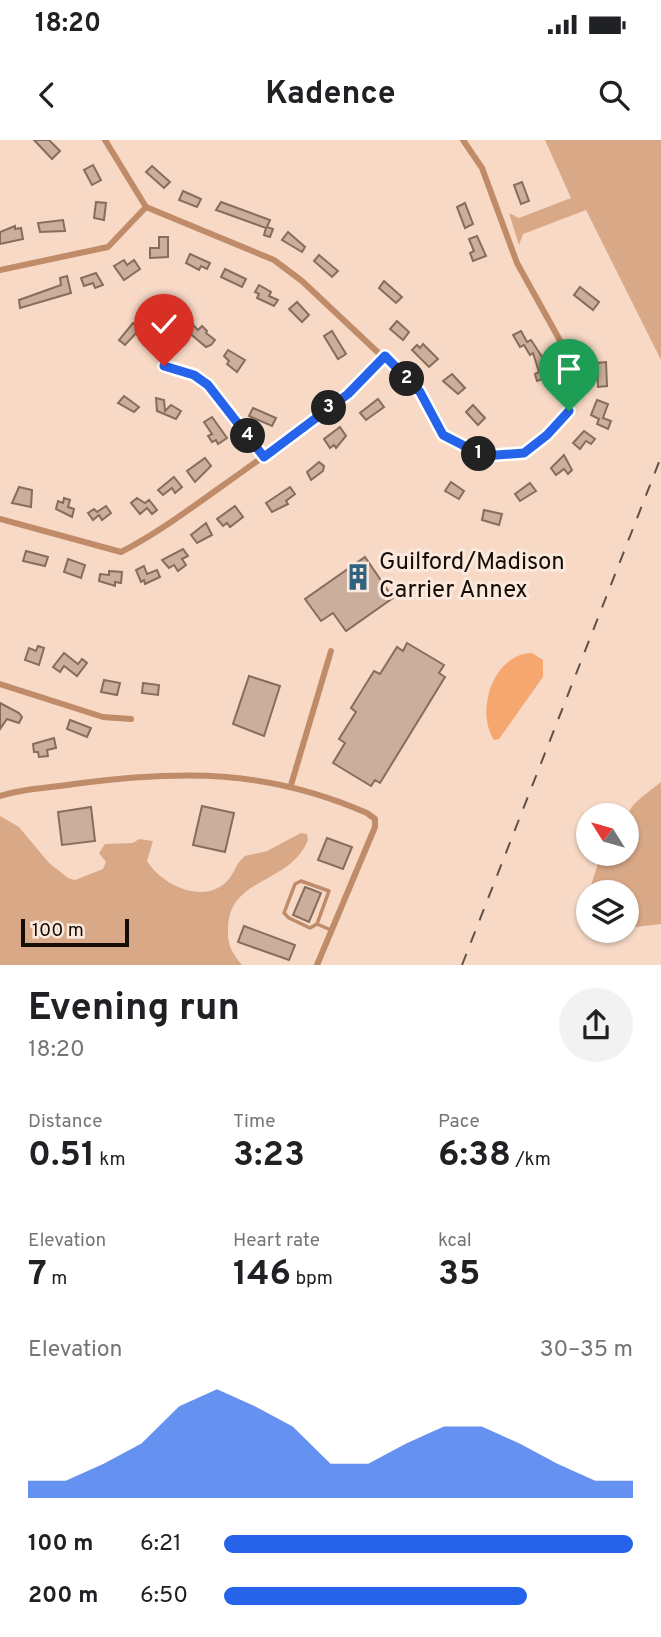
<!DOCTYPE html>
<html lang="en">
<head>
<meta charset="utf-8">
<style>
	:root { --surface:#fff; --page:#f2f2f2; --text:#202124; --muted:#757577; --accent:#2563eb }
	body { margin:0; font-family:Overpass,sans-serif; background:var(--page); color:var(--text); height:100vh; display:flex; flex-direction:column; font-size:26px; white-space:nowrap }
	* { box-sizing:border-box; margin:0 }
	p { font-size:23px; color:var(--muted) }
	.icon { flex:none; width:38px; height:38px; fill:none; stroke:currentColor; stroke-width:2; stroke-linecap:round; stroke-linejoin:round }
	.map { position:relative; height:825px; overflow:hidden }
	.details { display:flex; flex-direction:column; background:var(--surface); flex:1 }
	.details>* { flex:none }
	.needle { width:46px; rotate:307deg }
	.tools { position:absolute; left:576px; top:663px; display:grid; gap:14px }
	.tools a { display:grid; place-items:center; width:63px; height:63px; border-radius:50%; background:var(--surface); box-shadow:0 2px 5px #0004; font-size:35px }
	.scale { position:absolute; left:21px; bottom:18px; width:108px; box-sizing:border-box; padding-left:7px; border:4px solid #170d07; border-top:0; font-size:19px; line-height:24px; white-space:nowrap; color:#170d07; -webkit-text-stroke:5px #fbe9dd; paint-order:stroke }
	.pin { position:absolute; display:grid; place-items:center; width:60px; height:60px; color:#fff; margin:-72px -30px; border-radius:50% 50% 50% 0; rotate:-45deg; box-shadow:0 0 7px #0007 }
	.pin .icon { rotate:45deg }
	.km { position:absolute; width:35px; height:35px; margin:-18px; border-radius:50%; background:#222; color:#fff; font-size:19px; line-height:35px; text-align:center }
	.round { display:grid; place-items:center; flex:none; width:74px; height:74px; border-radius:37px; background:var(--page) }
	.head { display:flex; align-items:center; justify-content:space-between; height:119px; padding:0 28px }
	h1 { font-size:38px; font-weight:700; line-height:52px }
	.stats { display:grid; grid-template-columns:repeat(3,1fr); gap:10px; height:119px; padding:7px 28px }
	.stats div { display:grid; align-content:center }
	.stats b { font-size:35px; font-weight:700 }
	.stats small { font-size:19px; font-weight:400 }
	.stats p { font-size:19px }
	.chart { height:196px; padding:14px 28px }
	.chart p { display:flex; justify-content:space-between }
	.chart svg { width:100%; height:126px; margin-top:7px; fill:var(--accent); opacity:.7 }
	ul { padding:0 28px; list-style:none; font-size:23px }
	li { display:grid; grid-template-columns:112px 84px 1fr; align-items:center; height:52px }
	li i { height:18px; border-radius:9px; background:var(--accent) }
	.status { display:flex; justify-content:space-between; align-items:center; height:49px; padding:0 35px; background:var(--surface); direction:ltr }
	.status svg { height:19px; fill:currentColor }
	header { display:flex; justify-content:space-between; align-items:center; height:91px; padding:0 28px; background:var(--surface); font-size:32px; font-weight:700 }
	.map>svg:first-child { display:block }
	.green { fill:#d9a887 }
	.water { fill:#f6a76f }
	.building { fill:#cbaf9c; stroke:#876d5b; stroke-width:2 }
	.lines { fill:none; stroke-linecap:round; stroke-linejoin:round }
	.service { stroke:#bf8b68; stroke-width:3.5 }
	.minor { stroke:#bf8b68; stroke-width:6 }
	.rail { stroke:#625147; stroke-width:2; stroke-dasharray:12 12; stroke-linecap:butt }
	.route-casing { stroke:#fff; stroke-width:14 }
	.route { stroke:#2563eb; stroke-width:9 }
	.labels { text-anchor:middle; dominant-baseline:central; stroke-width:6; stroke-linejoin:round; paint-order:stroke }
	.poi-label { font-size:24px; fill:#170d07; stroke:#fbe9dd; text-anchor:start }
</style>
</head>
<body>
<div class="status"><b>18:20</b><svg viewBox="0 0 49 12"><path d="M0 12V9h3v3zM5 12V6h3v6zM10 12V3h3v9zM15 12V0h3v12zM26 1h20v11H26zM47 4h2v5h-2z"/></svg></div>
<header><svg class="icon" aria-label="back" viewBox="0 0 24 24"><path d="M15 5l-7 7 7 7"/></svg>Kadence<svg class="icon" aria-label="search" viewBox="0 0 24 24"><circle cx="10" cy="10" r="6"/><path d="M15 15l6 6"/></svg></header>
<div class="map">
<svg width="661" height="825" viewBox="0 0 661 825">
	<rect width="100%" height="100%" fill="#f7d9c6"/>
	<!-- green -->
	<g class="green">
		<polygon points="545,0 661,0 661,220 586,70 523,94 519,105 509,73 519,78 571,58"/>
		<path d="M661,642V784L627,788L626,752H589L601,714H626C626,667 623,672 661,642Z"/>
		<path d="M0,676L19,687L49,723L68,738L75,740L103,729L106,722L99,713L105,704L133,703L139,699L153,701L147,721C162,746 207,766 229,739C235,731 237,722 245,716L267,711L301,693L307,694L308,700C289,746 228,736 228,790C227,805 233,814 242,825H0Z"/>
	</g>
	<!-- water -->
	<path class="water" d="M532,513L543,520V537L499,599L494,600C475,571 493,514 532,513Z"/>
	<!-- building -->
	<g class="building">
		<polygon points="34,0 49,0 60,11 52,19"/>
		<polygon points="93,25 101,40 92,45 84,30"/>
		<polygon points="152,26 170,42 164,48 146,32"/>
		<polygon points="522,42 529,61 521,64 514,45"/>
		<polygon points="183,51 201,59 197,67 179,60"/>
		<polygon points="96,62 106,63 104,80 94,78"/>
		<polygon points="221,62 270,80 267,87 273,89 270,97 264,95 266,88 216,70"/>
		<polygon points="465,63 473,84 465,88 457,67"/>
		<polygon points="63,80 65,91 40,92 38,83"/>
		<polygon points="15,86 15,89 21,88 23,99 0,104 0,92"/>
		<polygon points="288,92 305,107 302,112 282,100"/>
		<polygon points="477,96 486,116 473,121 470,113 474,111 469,99"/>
		<polygon points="159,97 168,97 168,117 150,118 150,108 159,108"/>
		<polygon points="190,114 210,123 207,129 201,126 199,130 186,123"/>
		<polygon points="319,115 338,131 332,137 314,121"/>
		<polygon points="124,120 127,125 134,120 140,129 124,140 114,126"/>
		<polygon points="225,129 246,139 242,147 221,137"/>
		<polygon points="96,133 103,145 95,148 93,143 84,146 81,138"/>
		<polygon points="67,136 71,153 20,168 19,160 61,145 60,138"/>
		<polygon points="384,141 402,157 396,163 379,148"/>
		<polygon points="259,145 271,152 269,156 278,160 274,166 257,158 259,154 255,152"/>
		<polygon points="580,147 599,162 593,170 574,155"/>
		<polygon points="297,162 309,175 302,182 289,169"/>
		<polygon points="166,169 171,187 164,188 163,178 151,180 150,172"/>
		<polygon points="397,181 409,192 403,200 390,189"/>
		<polygon points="133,183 140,189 125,205 119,200"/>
		<polygon points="193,185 198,190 202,186 207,191 206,193 215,200 211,205 206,207 187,191"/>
		<polygon points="332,191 346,214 338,219 324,196"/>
		<polygon points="521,191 527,202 531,200 554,235 537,241 535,234 539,232 533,213 530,215 524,205 520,207 513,195"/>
		<polygon points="423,204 438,219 429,227 412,210 417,205 420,208"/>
		<polygon points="228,210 245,220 237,232 227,224 229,221 224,216"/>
		<polygon points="606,222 607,246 598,247 597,223"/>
		<polygon points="452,234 465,248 458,254 443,241"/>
		<polygon points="124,256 139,267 134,272 118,263"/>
		<polygon points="156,258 164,260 165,271 171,265 181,271 176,279 157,271"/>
		<polygon points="378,259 384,267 366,280 360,273"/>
		<polygon points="597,260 608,264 603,278 611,281 608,289 597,284 599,279 591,275"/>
		<polygon points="473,265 485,278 478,285 466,272"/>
		<polygon points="253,268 276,278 272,286 249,276"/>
		<polygon points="212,277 227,298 218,304 216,300 212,302 208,296 212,294 204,282"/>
		<polygon points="340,287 346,296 336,308 334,305 330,308 324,299"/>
		<polygon points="584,291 595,299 591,304 586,301 580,309 573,303"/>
		<polygon points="564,315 572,330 568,334 564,329 556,335 551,328"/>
		<polygon points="205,318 211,326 195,342 187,331"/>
		<polygon points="319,322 324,326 323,331 311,340 307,332"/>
		<polygon points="174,337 182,347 175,353 172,348 163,355 158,350"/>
		<polygon points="451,342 464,351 459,359 445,351"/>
		<polygon points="530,343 536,351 520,361 515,354"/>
		<polygon points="19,347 32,350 31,367 12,363"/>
		<polygon points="290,347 295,354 286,361 288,364 272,372 266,363"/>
		<polygon points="64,358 70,360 68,367 74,369 72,377 56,369 58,361 63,363"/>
		<polygon points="137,358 145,363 149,360 157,370 152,374 147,368 140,374 131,363"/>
		<polygon points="106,366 111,373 102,380 99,375 93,380 88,373 94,369 97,372"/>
		<polygon points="235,366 243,377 230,387 227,383 223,386 217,379"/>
		<polygon points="484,370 502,374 499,385 482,380"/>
		<polygon points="206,383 212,395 197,403 191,395"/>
		<polygon points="183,409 188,416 182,419 186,425 178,431 174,425 169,428 162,420"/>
		<polygon points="26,411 48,417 45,426 23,421"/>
		<polygon points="365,417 393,458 346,491 333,473 321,481 305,459"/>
		<polygon points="68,419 85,425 81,438 64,432"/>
		<polygon points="144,426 147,434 157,430 160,437 145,444 144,440 141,442 136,430"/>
		<polygon points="109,431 122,432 121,443 115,442 115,446 99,441 100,434 109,435"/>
		<polygon points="407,503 444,525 439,533 445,537 380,643 375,640 371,646 333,623 345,603 339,599 356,572 351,568 374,531 380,534 397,507 403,511"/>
		<polygon points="38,506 44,508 39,525 25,520 29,508 36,511"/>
		<polygon points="64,513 78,524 82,519 87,523 77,536 64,526 60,532 53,527"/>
		<polygon points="249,536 280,546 264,596 233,584"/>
		<polygon points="104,540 120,543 117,555 101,552"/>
		<polygon points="143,543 159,545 158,555 142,553"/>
		<polygon points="0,563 19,573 22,577 19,583 7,579 0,589"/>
		<polygon points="70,580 91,588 87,597 67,589"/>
		<polygon points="54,598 56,608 47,610 48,616 39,617 38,612 34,612 33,604"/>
		<polygon points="202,666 234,673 225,712 193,705"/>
		<polygon points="91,667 95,701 62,705 58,672"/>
		<polygon points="327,698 352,707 343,729 318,720"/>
		<polygon points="305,747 321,753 309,782 293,775"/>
		<polygon points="244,786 295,805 289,820 238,802"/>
	</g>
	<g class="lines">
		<!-- service -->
		<polyline class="service" points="317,784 310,788 289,778 284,773 295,744 301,741 329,751 317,784 331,790"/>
		<!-- minor -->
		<g class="minor">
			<polyline points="105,0 146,67 274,120 302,141 420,252 443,294 484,316 524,313 547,295 569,271 573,224 517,123 482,28 463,0"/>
			<polyline points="0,130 108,107 146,67"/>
			<polyline points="164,226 194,235 208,245 264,317"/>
			<path d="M0,379L121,412C158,393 191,368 225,344C281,304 337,266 385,216"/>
			<polyline points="0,544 103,577 131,579"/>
			<polyline points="291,645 331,511"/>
			<path d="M0,656C23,648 50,648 74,644C181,630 267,629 367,673L375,679V687L317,825"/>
		</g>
		<!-- rail -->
		<polyline class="rail" points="462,825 661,317"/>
	</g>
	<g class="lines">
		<defs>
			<polyline id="route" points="164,226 194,235 208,245 264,317 348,254 385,216 420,252 443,295 484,316 524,313 547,295 569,271"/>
		</defs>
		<!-- route casing -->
		<use href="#route" class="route-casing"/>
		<!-- route -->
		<use href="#route" class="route"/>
	</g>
	<!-- icons -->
	<defs>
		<symbol id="building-bare" viewBox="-9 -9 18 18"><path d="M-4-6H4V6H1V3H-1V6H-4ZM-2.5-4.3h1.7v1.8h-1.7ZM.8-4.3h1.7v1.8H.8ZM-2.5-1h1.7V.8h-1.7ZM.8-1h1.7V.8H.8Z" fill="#306380" stroke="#fbe9dd" stroke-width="2.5" paint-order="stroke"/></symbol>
	</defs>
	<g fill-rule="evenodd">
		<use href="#building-bare" x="339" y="418" width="38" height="38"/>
	</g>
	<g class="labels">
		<!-- poi labels -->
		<g class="poi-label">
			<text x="379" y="423">Guilford/Madison<tspan x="379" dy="28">Carrier Annex</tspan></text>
		</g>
	</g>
</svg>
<div class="tools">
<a><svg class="needle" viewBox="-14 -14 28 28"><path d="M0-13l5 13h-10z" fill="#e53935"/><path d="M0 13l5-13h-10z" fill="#757577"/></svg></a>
<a><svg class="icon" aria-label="layers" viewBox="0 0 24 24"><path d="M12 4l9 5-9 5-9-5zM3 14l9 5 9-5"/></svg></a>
</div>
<div class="scale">100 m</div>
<div class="pin" style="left:569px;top:271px;background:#1e9e55"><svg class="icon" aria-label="arrive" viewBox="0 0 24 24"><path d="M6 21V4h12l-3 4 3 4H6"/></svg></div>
<div class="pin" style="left:164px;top:226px;background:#d93025"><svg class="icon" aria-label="check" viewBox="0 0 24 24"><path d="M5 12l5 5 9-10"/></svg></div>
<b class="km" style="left:479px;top:314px">1</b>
<b class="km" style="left:407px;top:239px">2</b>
<b class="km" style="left:329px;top:268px">3</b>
<b class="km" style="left:248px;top:296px">4</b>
</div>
<section class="details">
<div class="head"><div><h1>Evening run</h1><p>18:20</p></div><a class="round"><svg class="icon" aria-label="share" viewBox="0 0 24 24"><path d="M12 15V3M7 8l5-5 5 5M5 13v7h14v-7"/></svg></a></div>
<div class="stats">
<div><p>Distance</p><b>0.51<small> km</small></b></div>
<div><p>Time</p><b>3:23</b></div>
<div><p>Pace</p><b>6:38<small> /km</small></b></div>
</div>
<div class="stats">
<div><p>Elevation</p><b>7<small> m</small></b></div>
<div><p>Heart rate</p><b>146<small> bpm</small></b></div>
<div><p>kcal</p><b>35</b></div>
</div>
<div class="chart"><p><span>Elevation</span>30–35 m</p>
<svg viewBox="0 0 160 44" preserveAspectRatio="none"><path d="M0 44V38L10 38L20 32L30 25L40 12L50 6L60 12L70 19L80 32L90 32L100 25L110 19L120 19L130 25L140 32L150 38L160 38V44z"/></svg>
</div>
<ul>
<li><b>100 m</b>6:21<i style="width:100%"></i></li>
<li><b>200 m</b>6:50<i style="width:74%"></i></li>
</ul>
</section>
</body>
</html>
